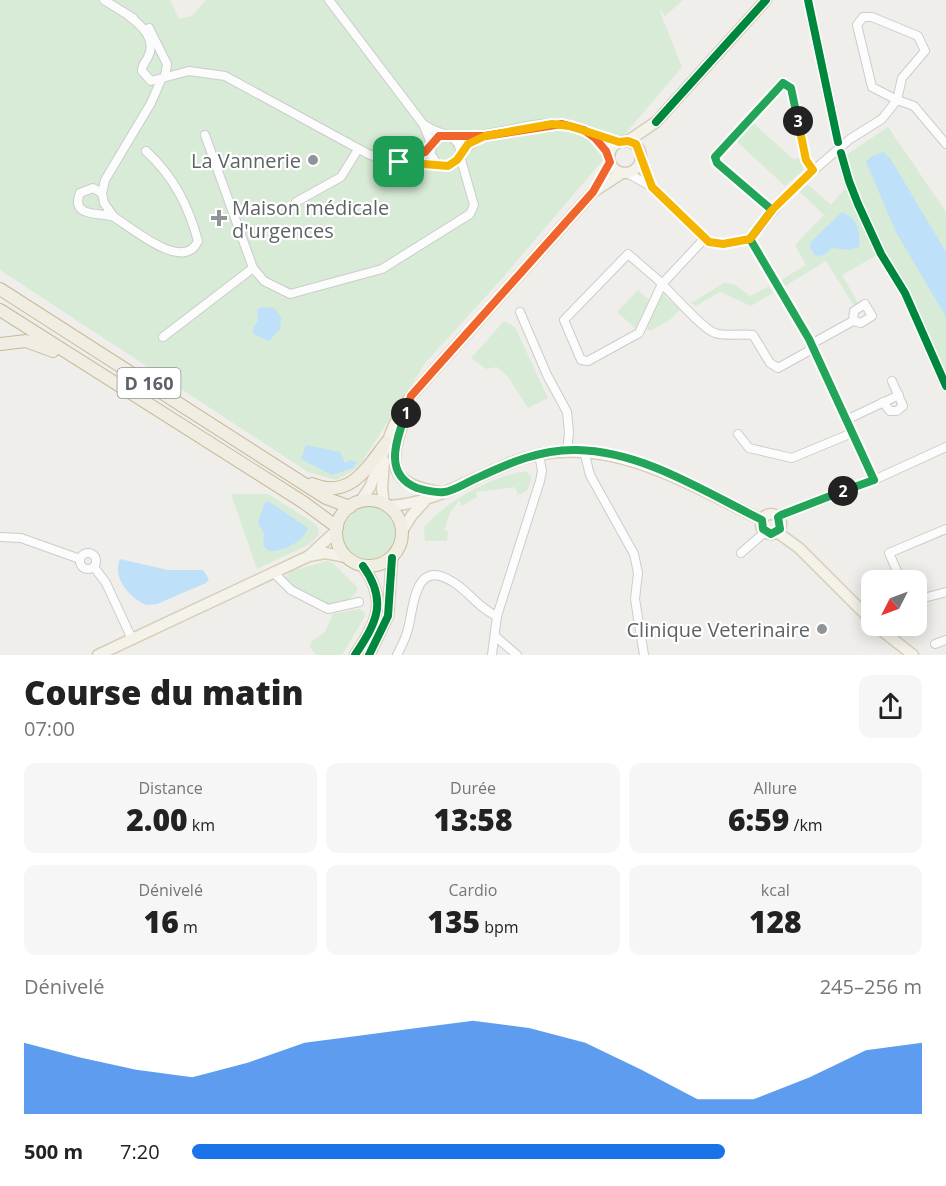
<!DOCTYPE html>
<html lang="fr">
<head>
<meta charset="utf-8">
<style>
	:root { --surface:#fff; --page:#f6f6f6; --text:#222; --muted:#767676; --accent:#1a73e8 }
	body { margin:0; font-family:"Open Sans",sans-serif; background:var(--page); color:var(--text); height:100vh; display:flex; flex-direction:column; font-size:22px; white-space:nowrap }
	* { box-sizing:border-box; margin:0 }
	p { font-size:20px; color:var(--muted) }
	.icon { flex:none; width:33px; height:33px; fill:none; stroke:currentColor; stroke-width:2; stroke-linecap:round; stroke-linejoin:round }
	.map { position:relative; height:655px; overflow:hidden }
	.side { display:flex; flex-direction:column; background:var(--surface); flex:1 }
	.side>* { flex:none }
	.needle { width:39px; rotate:228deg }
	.tools { position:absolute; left:861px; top:570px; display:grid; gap:12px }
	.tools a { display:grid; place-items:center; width:66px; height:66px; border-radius:12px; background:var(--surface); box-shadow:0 3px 15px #0003; font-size:30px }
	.pin { position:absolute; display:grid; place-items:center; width:51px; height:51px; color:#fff; margin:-26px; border-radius:12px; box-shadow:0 3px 9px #0006 }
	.km { position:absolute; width:30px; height:30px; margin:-15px; border-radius:50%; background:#222; color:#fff; font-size:16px; line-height:30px; text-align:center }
	.round { display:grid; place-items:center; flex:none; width:63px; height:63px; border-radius:12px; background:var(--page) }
	.overview { display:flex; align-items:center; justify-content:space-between; height:102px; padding:0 24px }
	h1 { font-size:33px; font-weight:800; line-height:45px }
	.metrics { display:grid; grid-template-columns:repeat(3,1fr); gap:9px; height:102px; padding:6px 24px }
	.metrics div { display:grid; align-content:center; border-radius:12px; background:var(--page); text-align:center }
	.metrics b { font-size:30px; font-weight:800 }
	.metrics small { font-size:16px; font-weight:400 }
	.metrics p { font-size:16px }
	.chart { height:168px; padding:12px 24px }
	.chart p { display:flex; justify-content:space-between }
	.chart svg { width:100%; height:108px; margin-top:6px; fill:var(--accent); opacity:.7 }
	ul { padding:0 24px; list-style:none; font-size:20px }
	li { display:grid; grid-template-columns:96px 72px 1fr; align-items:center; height:45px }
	li i { height:15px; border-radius:8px; background:var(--accent) }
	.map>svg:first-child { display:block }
	.green { fill:#d8ebd6 }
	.water { fill:#bfe0f9 }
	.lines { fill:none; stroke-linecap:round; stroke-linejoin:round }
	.minor-casing { stroke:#cbcccc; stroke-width:10 }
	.major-casing { stroke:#d7ceb8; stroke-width:13 }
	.highway-casing { stroke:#c8b996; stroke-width:14 }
	.minor { stroke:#fdfcfc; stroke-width:8 }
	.major { stroke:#f4f2e9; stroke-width:10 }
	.highway { stroke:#f0ede3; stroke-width:12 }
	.cycleway-casing { stroke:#fff; stroke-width:11 }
	.cycleway { stroke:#00873e; stroke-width:8 }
	.split-1-casing { stroke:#fff; stroke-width:12 }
	.split-2-casing { stroke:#fff; stroke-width:12 }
	.split-3-casing { stroke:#fff; stroke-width:12 }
	.split-4-casing { stroke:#fff; stroke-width:12 }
	.split-1 { stroke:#f0652b; stroke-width:8 }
	.split-2 { stroke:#22a559; stroke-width:8 }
	.split-3 { stroke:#22a559; stroke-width:8 }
	.split-4 { stroke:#f5b400; stroke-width:8 }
	.poi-dot { fill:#919496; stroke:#fff; stroke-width:2 }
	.labels { text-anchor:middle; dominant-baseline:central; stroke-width:4.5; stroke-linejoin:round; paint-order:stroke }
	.shield { fill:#fff; stroke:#8f9295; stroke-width:1.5 }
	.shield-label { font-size:18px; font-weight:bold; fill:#5f6368 }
	.poi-label { font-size:20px; fill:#5f6368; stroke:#fff; text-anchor:end }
</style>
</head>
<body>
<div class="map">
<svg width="946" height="655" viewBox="0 0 946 655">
	<rect width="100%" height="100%" fill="#efeeea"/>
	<!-- green -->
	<g class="green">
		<polygon points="0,0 170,0 179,19 192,16 206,0 683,0 665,16 659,9 682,67 499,282 426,362 358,468 336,480 308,472 0,270"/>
		<polygon points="753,123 793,159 799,158 802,160 803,170 785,186 736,141"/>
		<polygon points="888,127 946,212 946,375 908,292 881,247 851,182 845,156"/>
		<polygon points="839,158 851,192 879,254 842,275 858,303 854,306 826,261 785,286 781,280 806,265 795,245 824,215 799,191 807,184 831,205 845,189 837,160"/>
		<polygon points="724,283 734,284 750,296 769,286 773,293 751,306 720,292 696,306 691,303"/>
		<polygon points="638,290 649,300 640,325 636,329 617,312"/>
		<polygon points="663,294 680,310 670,320 650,331 647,329 659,296"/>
		<polygon points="504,321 515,327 548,398 528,408 508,377 497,367 486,369 471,358"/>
		<path d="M525,471L532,477L527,491L518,495L515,487L476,492L477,497L462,506L459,501L451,511L444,530L448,531L447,541H425L424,527C450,499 487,479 525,471Z"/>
		<polygon points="231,494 268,494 317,525 319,534 310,544 257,569"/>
		<circle cx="370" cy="533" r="28"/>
		<polygon points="327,561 334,564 357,587 357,592 348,600 328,605 285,582 285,577 292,571"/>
		<polygon points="359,609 365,613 365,616 342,655 316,655 310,647 311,642 325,632 333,614"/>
	</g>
	<!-- water -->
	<g class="water">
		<polygon points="883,152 890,158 946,252 946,317 896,232 866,162 872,156"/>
		<path d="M842,212C857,218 861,231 859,247L849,250L832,248L824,255L816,256L810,248L811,242Z"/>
		<polygon points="262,307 274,308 281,317 280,329 269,341 253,334 253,328 258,321 257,309"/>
		<polygon points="306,445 340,452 345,463 351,460 357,462 353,468 332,475 301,459"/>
		<path d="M268,501L308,528C305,541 281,553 268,551L263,545L264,534L258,523L264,504Z"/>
		<path d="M120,559L168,570H203L209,579L206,583L157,604L146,605C129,597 112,578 120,559Z"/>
	</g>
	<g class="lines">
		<defs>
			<g id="minor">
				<polyline points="104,0 133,18"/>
				<polyline points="329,0 423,124 431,143"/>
				<path d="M129,16C142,26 157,39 148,57C145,63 142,64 142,71L151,81L189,71L225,76L370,155L410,164L443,166L453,164C463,155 462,144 451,137"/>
				<polyline points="149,28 167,64 165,76"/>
				<polyline points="897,100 902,78 925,51 918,36 872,17 863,17 857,25 872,87 897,100 914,106 946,144"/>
				<path d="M423,124C466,154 515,119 562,124C581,126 600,136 619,142"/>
				<polyline points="589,134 600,143 609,157"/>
				<polyline points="205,135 253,268 264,281 290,294 382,269 470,214 474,205 460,156"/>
				<polyline points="434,141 430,153 437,164"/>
				<polyline points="461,152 484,136"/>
				<polyline points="641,160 652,187"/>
				<polyline points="404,161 430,148"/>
				<polyline points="627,173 652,187 709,242 723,244 750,239 793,188 850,139 882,119 897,100"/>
				<path d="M93,188L102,193L104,203L114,217C100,212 70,218 80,193Z"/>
				<polyline points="102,193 105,180 151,103 161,80"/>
				<polyline points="296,202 341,177 357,151"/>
				<polyline points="773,210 717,163 715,157 783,83 791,88 806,160 813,170"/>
				<path d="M114,217C132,228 184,273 198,241C188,205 174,177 146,151"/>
				<path d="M705,238L662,284L639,333L588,361L581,360L564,320L628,254L657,279C669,290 703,330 715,333C727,337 741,333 753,335L770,363L778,368L807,352L815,342L853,321L861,323L872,316L865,304L854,311L853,321"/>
				<polyline points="750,239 809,339 874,480"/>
				<polyline points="520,312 547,375 567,412 569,433 567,451"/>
				<polyline points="163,337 253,268"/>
				<polyline points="883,402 890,411 897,411 903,406 892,381"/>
				<polyline points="846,420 899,395"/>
				<polyline points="738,434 749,448 792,458 852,433"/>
				<polyline points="584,451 590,475 634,554 638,573 635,599 644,655"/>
				<polyline points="778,517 874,480 946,447"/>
				<polyline points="0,537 21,538 80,559"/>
				<circle cx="88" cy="561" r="8"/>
				<polyline points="741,553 765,532"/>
				<polyline points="94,567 106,583 132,639"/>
				<polyline points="273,572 291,590 328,609 359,602"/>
				<polyline points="901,580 889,553 946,529"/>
				<polyline points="916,600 946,592"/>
				<polyline points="495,636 517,655"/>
				<polyline points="935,644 946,640"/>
				<path d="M397,655C401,647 406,638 408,629C414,607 414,557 453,582C470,592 479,609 497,616"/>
				<polyline points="492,655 497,616 540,481 542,471 539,454"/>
			</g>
			<g id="major">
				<circle cx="625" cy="157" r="16"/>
				<polyline points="628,141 656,122 766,0"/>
				<path d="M405,417C388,465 387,485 444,493"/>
				<polyline points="360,502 370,487 394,425 411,396 593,192 622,173"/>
				<polyline points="384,504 382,489 384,461"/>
				<path d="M388,506C432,504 468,480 508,464C597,426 684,482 762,520"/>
				<circle cx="771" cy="524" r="10"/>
				<polyline points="402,531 412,515 424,502"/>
				<polyline points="777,532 799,548 872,621"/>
				<polyline points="310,555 336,531"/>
				<polyline points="876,626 913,655"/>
				<polyline points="98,655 309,556 325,553 346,557"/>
				<path d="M355,655C377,622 388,601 363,566"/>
				<polyline points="369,655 388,616 392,558"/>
			</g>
			<g id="highway">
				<polyline points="0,289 326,498 350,507"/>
				<polyline points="0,310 303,502 337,527"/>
				<polyline points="0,344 26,341 53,351"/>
				<path d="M312,484C350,500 367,468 387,442"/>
				<circle cx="369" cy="533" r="33"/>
			</g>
		</defs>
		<!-- minor casing -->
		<use href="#minor" class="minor-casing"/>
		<!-- major casing -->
		<use href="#major" class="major-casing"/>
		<!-- highway casing -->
		<use href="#highway" class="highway-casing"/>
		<!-- minor -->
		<use href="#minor" class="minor"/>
		<!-- major -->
		<use href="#major" class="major"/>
		<!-- highway -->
		<use href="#highway" class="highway"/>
		<defs>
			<g id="cycleway">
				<polyline points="808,0 838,142"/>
				<polyline points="656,122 766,0"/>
				<polyline points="841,153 849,181 858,204 881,254 905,293 946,386"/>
				<polyline points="466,333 593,192"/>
				<path d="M445,493C475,478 505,462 538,454C618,437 694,487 762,520"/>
				<path d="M355,655C377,622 388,601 363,566"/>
				<polyline points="369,655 388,616 392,558"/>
			</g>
		</defs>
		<!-- cycleway casing -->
		<use href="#cycleway" class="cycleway-casing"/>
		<!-- cycleway -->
		<use href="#cycleway" class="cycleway"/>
	</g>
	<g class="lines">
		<defs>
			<polyline id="split-1" points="399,162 425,152 439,136 485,136 562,124 584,130 595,138 606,151 610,162 593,192 411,396 406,413"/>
			<path id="split-2" d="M406,413C397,439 382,474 417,488C424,490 436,493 444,492C454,491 467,482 477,478C509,463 541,449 577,450C642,451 705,492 762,520L763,529L771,534L780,529L778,517L781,515L843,491"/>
			<polyline id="split-3" points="798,121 791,88 783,83 715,157 717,163 772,210 750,239 809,339 874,480 843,491"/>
			<polyline id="split-4" points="399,162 448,166 457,160 468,144 485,136 552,124 570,126 619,142 628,141 636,144 652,187 709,242 723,244 750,239 772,210 813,170 806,160 798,121"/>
		</defs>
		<!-- split-1 casing -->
		<use href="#split-1" class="split-1-casing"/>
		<!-- split-2 casing -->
		<use href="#split-2" class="split-2-casing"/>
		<!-- split-3 casing -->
		<use href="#split-3" class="split-3-casing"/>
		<!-- split-4 casing -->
		<use href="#split-4" class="split-4-casing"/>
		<!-- split-1 -->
		<use href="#split-1" class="split-1"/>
		<!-- split-2 -->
		<use href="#split-2" class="split-2"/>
		<!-- split-3 -->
		<use href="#split-3" class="split-3"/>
		<!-- split-4 -->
		<use href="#split-4" class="split-4"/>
	</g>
	<!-- markers -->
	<g class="poi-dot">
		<circle cx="313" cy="160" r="6"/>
		<path d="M216 209h6v6h6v6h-6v6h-6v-6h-6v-6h6z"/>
		<circle cx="822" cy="629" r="6"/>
	</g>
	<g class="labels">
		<!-- shield labels -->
		<rect class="shield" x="117.5" y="368" width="63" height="30" rx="4.5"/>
		<g class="shield-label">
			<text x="149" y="383">D 160</text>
		</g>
		<!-- poi labels -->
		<g class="poi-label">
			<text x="301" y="160">La Vannerie</text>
			<text x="232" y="207" text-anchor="start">Maison médicale<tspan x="232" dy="23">d'urgences</tspan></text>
			<text x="810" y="629">Clinique Veterinaire</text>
		</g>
	</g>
</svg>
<div class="tools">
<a><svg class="needle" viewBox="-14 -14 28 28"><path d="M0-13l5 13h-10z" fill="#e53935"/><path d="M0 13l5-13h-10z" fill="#767676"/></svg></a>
</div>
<div class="pin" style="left:399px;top:162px;background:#1e9e55"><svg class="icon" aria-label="arrive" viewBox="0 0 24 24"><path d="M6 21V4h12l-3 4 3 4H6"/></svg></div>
<b class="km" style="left:406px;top:413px">1</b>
<b class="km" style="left:843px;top:491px">2</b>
<b class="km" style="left:798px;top:121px">3</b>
</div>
<section class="side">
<div class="overview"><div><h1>Course du matin</h1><p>07:00</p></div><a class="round"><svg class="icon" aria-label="share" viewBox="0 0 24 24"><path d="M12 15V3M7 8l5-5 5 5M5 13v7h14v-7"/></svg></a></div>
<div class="metrics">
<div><p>Distance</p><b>2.00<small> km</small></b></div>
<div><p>Durée</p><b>13:58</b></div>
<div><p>Allure</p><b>6:59<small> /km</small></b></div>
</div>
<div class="metrics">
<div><p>Dénivelé</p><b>16<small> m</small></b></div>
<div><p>Cardio</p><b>135<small> bpm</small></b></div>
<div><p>kcal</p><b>128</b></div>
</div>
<div class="chart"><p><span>Dénivelé</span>245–256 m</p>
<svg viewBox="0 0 160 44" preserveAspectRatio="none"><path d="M0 44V15L10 21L20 26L30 29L40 23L50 15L60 12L70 9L80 6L90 9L100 15L110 26L120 38L130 38L140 29L150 18L160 15V44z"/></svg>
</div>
<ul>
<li><b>500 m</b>7:20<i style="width:73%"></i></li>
</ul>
</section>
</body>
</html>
